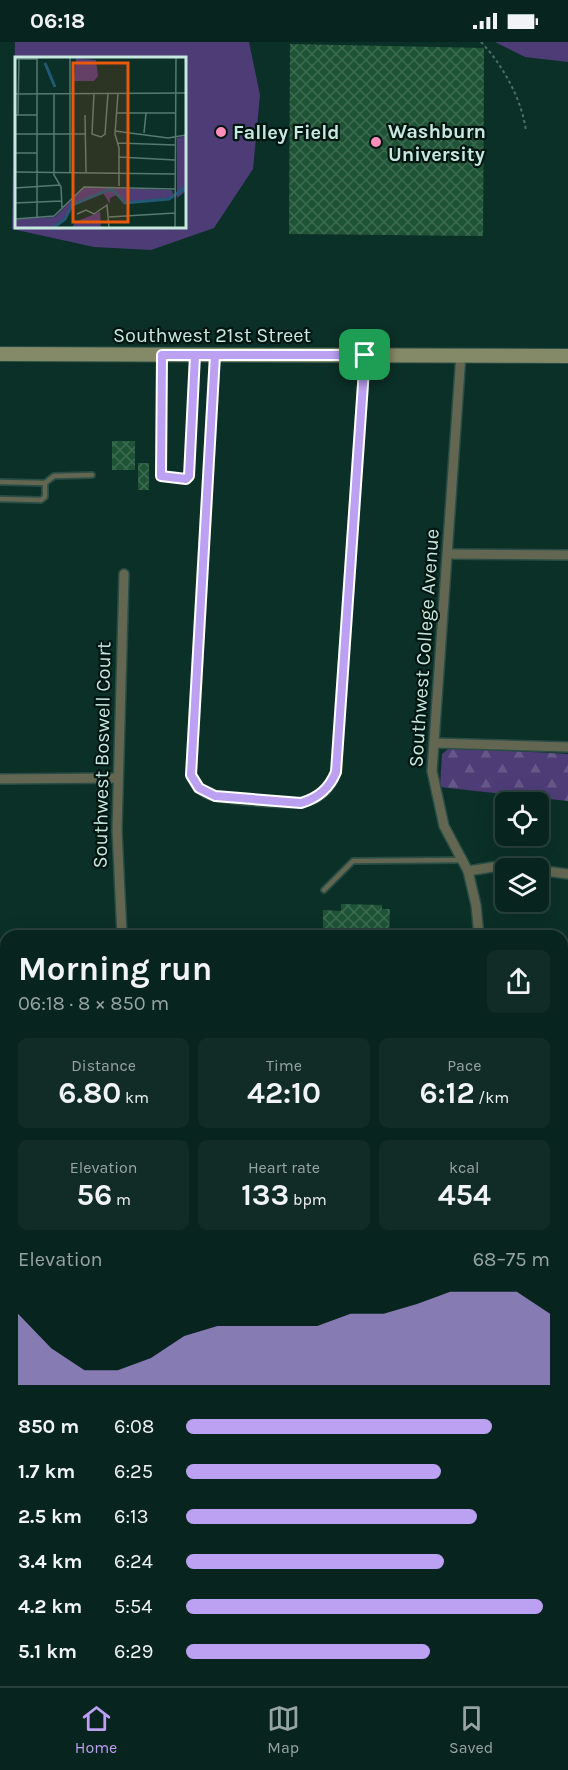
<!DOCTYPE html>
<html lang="en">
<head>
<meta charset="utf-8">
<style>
	:root { --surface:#08241e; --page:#112c27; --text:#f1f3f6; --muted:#98a4a4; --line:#29413c; --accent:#bca0f2 }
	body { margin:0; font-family:Karla,sans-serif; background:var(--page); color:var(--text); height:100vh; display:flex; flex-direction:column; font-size:22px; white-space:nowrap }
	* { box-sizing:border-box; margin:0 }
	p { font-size:20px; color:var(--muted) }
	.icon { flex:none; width:33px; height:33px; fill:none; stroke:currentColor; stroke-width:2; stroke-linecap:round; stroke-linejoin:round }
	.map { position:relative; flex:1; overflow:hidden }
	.side { position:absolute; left:0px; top:888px; width:568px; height:756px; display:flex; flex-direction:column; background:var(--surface); border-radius:18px 18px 0 0; box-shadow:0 6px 24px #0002,0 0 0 2px var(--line) }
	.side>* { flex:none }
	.fabs { position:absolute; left:495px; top:750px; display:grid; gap:12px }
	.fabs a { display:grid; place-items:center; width:54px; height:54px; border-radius:9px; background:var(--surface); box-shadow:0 6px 24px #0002,0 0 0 2px var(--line); font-size:30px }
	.pin { position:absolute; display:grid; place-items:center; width:51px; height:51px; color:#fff; margin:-26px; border-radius:12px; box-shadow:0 3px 9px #0006 }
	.round { display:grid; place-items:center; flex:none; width:63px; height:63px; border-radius:9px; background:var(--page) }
	.summary { display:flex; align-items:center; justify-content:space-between; height:102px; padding:0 18px }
	h1 { font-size:33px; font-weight:700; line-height:45px }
	.figures { display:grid; grid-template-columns:repeat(3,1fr); gap:9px; height:102px; padding:6px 18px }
	.figures div { display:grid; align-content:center; border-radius:9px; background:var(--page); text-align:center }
	.figures b { font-size:30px; font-weight:700 }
	.figures small { font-size:16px; font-weight:400 }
	.figures p { font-size:16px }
	.chart { height:168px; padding:12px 18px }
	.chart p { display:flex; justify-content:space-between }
	.chart svg { width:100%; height:108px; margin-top:6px; fill:var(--accent); opacity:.7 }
	ul { padding:0 18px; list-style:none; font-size:20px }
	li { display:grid; grid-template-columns:96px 72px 1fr; align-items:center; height:45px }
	li i { height:15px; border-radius:8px; background:var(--accent) }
	.status { display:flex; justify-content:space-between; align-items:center; height:42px; padding:0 30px; background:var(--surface); direction:ltr }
	.status svg { height:16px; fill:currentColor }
	.menu { display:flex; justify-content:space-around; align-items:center; height:84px; border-top:2px solid var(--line); background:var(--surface); font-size:16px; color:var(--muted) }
	.menu a { display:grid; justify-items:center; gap:3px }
	.menu .active { color:var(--accent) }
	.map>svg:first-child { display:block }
	.grass { fill:#4d3c76; fill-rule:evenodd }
	.forest { fill:url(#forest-firs) }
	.cemetery { fill:url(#cemetery-stones) }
	.park { fill:url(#park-crowns) }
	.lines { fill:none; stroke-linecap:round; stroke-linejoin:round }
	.river { stroke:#215977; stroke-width:21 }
	.building { fill:url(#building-cross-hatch) }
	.lane-casing { stroke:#294d45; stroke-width:8 }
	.street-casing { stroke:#294d45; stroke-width:12 }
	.secondary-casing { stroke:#294d45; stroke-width:16 }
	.path { stroke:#4d7168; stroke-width:2; stroke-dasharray:3 3; stroke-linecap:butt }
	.lane { stroke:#636751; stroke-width:4.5 }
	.street { stroke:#636751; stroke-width:9 }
	.secondary { stroke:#848967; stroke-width:14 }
	.route-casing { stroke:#fff; stroke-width:12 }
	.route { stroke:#bca0f2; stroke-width:8 }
	.poi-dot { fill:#ff8ebb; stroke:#001611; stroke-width:2 }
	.labels { text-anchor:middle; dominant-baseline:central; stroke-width:4.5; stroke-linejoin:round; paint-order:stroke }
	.poi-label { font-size:20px; font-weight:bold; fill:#c7e8de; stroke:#001611; text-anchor:start }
	.street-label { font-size:20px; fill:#c7e8de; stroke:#001611 }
	.inset-river { fill:none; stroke:#215977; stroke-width:3 }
	.inset-road { fill:none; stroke:#567a71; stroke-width:1.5 }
	.view { fill:#e8590c; fill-opacity:0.15; stroke:#e8590c; stroke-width:3 }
	.inset-edge { fill:none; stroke:#c7e8de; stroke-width:3 }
</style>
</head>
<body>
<div class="status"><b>06:18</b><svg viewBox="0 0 49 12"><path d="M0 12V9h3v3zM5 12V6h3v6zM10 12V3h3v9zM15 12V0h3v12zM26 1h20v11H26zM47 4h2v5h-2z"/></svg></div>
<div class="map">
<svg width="568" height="1644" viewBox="0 0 568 1644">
	<defs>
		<pattern id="forest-firs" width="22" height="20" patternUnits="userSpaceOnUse" patternTransform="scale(1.5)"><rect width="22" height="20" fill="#4d3c76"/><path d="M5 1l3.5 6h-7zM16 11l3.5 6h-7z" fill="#655889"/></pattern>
		<pattern id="cemetery-stones" width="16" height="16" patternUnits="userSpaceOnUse" patternTransform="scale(1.5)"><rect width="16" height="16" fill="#4d3c76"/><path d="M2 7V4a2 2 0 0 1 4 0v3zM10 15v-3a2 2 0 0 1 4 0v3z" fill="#655889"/></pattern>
		<pattern id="park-crowns" width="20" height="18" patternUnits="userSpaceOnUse" patternTransform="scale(1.5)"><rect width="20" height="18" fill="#4d3c76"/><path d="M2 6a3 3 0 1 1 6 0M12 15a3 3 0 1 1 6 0" fill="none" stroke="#655889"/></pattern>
		<pattern id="building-cross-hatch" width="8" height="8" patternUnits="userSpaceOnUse" patternTransform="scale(1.5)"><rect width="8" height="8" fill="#1e5335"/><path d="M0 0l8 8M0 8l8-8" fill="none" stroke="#3d6c52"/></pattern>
	</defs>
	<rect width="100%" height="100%" fill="#0b3028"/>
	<!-- grass -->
	<g class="grass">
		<path d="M15,0H249L260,53L253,127L214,186L151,208L94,205L12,187ZM16,16H184V184H16Z"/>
		<polygon points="495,0 568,0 568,20 525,15"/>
	</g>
	<!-- forest -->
	<polygon class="forest" points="461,706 568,712 568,759 440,745 442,712 448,707"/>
	<!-- cemetery -->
	<polygon class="cemetery" points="25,1638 289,1638 289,1644 15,1644"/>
	<!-- park -->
	<g class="park">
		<polygon points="563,1294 568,1295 568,1450 563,1451"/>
		<polygon points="6,1369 6,1462 0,1464 0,1376"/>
	</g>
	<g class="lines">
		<!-- river -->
		<g class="river">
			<polyline points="562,1451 568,1450"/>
			<polyline points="0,1464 6,1462"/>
		</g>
	</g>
	<!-- building -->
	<g class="building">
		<polygon points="290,2 484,6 483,194 289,192"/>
		<rect x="112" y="399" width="23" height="29"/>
		<rect x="138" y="421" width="11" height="27"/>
		<polygon points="341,862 382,863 382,867 390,867 389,894 323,894 323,868 341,869"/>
	</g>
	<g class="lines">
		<defs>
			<g id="lane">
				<polyline points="162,315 161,434 186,437 189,434 195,316"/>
				<polyline points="0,440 45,441"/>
				<polyline points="0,457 41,458 45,455 45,441 54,434 92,433"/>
				<polyline points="324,848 353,819 462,818"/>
			</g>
			<g id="street">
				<polyline points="461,312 432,729 444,784 468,829 476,863 479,894"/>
				<path d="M215,313L191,733C194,740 198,747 206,751C219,757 294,764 307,759C322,755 331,744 336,730L365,313"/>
				<polyline points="448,512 568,513"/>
				<polyline points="434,701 568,705"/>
				<polyline points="0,737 118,736"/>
				<polyline points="538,828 568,832"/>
				<polyline points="468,829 499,824 526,826"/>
				<polyline points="122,894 117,788 124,532"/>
				<polyline points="562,982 568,982"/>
				<polyline points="0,1127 6,1127"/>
				<polyline points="562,1136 568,1136"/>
				<polyline points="562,1599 568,1599"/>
				<polyline points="374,1644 374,1638"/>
			</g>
			<g id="secondary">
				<polyline points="0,312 568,314"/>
				<polyline points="562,1285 568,1286"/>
				<polyline points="0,1363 6,1355"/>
			</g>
		</defs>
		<!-- lane casing -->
		<use href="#lane" class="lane-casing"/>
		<!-- street casing -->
		<use href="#street" class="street-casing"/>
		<!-- secondary casing -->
		<use href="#secondary" class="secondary-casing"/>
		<!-- path -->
		<g class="path">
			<path d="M481,0C503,23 522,58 526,89"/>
			<polyline points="562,1367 568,1371"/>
			<polyline points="0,1423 6,1420"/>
		</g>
		<!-- lane -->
		<use href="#lane" class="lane"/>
		<!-- street -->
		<use href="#street" class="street"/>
		<!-- secondary -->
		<use href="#secondary" class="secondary"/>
	</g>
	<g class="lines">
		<defs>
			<path id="route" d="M365,313C308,313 252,313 195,313L189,434L186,437L161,434L162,313H215L191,733L199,746L215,754L301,761C318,756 329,747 336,730L365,313"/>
		</defs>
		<!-- route casing -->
		<use href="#route" class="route-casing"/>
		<!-- route -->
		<use href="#route" class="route"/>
	</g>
	<!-- markers -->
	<g class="poi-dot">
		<circle cx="221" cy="90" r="6"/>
		<circle cx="376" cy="100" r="6"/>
	</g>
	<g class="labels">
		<!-- poi labels -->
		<g class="poi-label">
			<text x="388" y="89">Washburn<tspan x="388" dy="23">University</tspan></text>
			<text x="233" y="90">Falley Field</text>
		</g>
		<!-- street labels -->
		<g class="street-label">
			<text x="212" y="293">Southwest 21st Street</text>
			<text transform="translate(424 606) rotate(-86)">Southwest College Avenue</text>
			<text transform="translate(102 713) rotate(-89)">Southwest Boswell Court</text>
		</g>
	</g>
	<!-- overview -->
	<g transform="translate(15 15)">
		<rect width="171" height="171" fill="#0b3028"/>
		<path d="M61,1L81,3L83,19L79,24H59Z" fill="#4d3c76"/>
		<path d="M85,155L86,171H57L60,165Z" fill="#4d3c76"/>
		<path d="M171,79V134L162,141V81ZM69,130L157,133L159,140L110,146L102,138L95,141V147L88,136L57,148L50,162L38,171H0V162L40,160Z" fill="#4d3c76"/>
		<path class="inset-river" d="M30,6L40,30M38,171L50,162L57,148L93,133H98L110,146L154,142L171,130"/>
		<path class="inset-road" d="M55,0V115M0,2H22M39,36V118L46,130L47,151M79,36L77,77L86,80L90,77L93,36M103,36L100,77L104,91V129M0,37L171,36M101,56H161M0,58H22M3,58L4,2M70,58L71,115M100,74L153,81L171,78M129,76L131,56M0,77H70M103,86L160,88M0,96H22M104,100L160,103M0,115L160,117M0,131L45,128M0,146L46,144M62,157L71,153L79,157L92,148L94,171M94,160L160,156M22,161V0M0,162L39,159L69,130L160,132M160,171L161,0"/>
		<path class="view" d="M58,6H113V165H58Z"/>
		<rect width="171" height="171" class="inset-edge"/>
	</g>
</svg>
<div class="fabs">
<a><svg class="icon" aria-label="locate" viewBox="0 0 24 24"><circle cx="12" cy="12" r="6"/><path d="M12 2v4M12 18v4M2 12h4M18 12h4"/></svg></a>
<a><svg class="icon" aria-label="layers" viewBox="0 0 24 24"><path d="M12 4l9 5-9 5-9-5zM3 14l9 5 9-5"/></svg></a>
</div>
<div class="pin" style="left:365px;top:313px;background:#1e9e55"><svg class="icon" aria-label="arrive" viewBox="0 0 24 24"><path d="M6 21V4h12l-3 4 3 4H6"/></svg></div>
<section class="side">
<div class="summary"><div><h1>Morning run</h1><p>06:18 · 8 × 850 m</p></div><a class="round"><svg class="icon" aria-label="share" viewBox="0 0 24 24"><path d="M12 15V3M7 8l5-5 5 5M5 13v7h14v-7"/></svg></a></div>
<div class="figures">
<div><p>Distance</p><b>6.80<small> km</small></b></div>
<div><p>Time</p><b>42:10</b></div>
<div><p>Pace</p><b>6:12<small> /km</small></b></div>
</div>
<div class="figures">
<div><p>Elevation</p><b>56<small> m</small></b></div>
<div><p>Heart rate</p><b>133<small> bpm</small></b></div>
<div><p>kcal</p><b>454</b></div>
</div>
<div class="chart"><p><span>Elevation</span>68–75 m</p>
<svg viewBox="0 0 160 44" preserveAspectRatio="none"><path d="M0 44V15L10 29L20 38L30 38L40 33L50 24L60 20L70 20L80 20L90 20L100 15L110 15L120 11L130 6L140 6L150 6L160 15V44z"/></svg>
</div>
<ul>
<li><b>850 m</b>6:08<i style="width:84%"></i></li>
<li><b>1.7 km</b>6:25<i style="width:70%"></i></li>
<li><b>2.5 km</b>6:13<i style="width:80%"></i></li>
<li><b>3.4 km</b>6:24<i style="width:71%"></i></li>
<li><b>4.2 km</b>5:54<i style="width:98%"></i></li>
<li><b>5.1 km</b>6:29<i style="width:67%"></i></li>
</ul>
</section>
</div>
<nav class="menu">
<a class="active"><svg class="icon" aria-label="home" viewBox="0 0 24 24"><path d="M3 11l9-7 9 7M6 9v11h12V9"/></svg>Home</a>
<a><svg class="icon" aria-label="map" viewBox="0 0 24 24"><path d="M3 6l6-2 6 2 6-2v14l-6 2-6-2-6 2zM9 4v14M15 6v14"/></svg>Map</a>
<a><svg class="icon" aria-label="saved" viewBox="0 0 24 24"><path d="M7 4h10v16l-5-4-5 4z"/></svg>Saved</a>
</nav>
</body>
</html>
